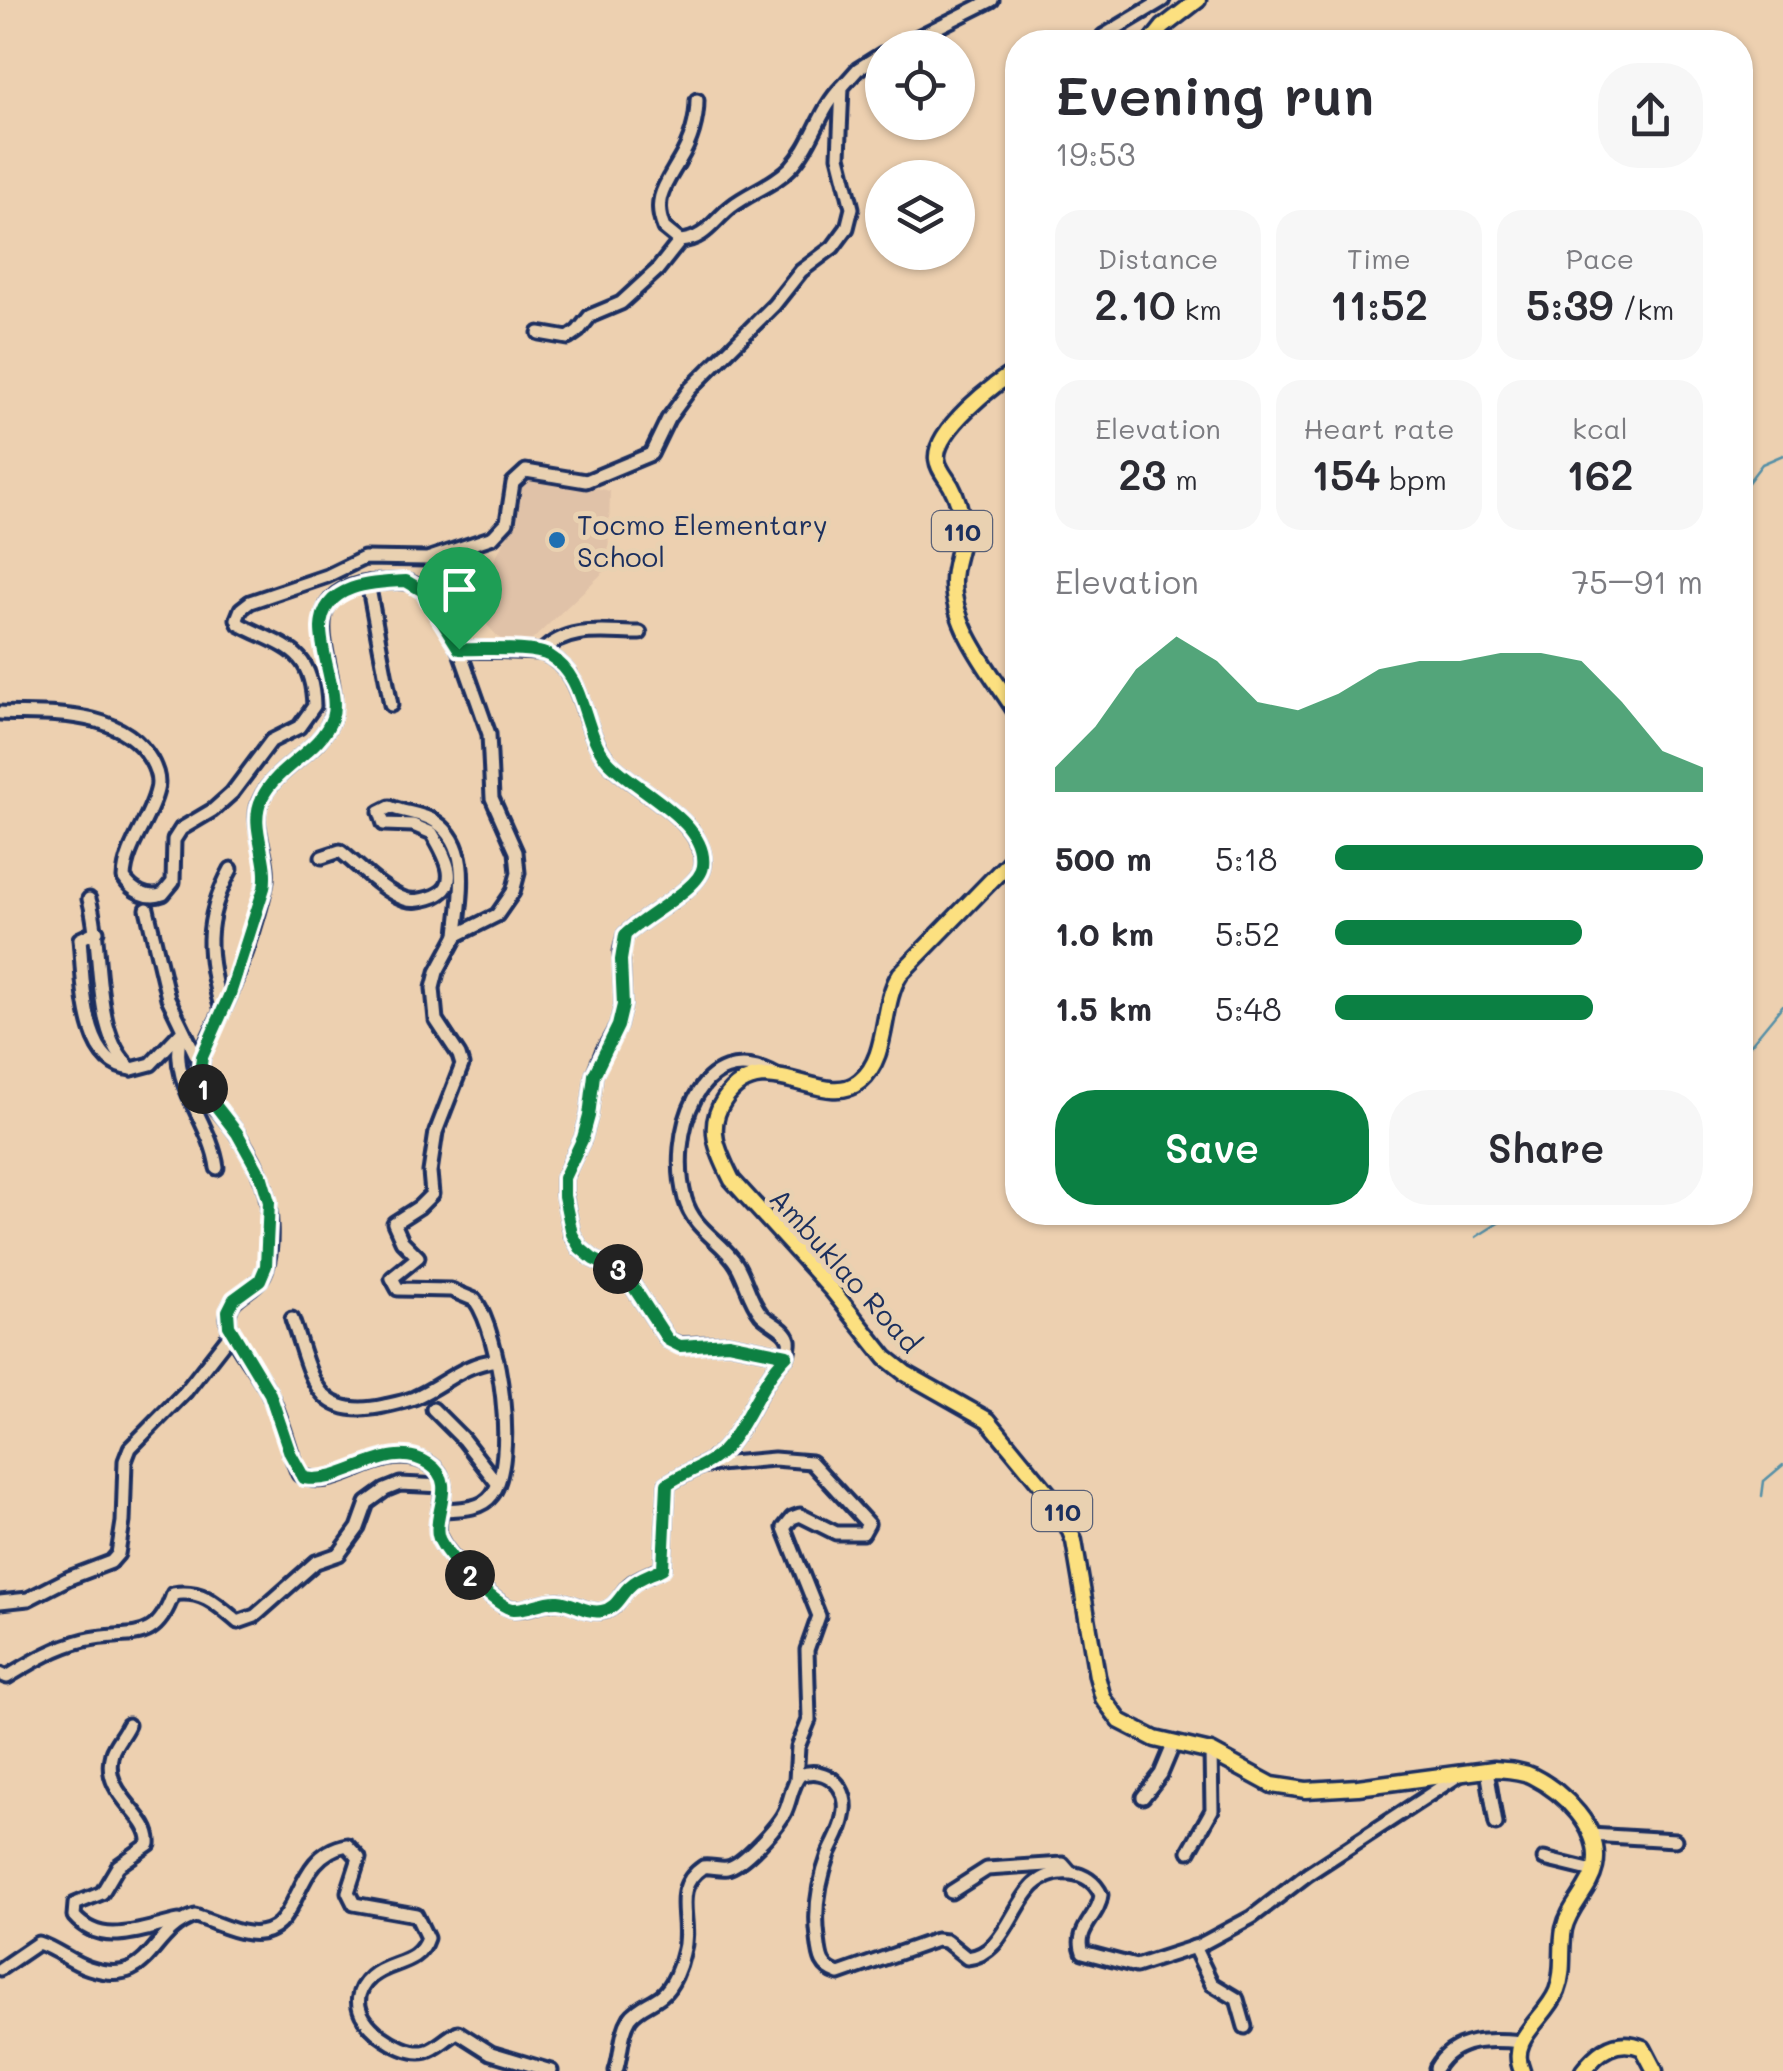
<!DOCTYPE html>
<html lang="en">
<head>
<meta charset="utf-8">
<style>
	:root { --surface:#fff; --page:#f7f7f7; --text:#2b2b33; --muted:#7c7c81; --accent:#0b8043 }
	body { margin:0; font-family:Mali,sans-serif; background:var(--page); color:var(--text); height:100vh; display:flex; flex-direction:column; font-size:38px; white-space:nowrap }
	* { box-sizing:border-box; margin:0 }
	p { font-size:32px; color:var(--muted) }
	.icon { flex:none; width:55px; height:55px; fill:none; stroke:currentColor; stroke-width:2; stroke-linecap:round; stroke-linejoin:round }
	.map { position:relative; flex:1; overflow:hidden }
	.sheet { position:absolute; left:1005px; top:30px; width:748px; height:1195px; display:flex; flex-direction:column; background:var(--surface); border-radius:40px; box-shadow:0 2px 8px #0004 }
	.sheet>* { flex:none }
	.fabs { position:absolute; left:865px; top:30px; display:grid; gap:20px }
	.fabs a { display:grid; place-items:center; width:110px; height:110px; border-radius:50%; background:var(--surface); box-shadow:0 2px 8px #0004; font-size:50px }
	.pin { position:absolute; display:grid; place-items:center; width:85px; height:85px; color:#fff; margin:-102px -42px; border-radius:50% 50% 50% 0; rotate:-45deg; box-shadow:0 0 10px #0007 }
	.pin .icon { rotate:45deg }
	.km { position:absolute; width:50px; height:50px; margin:-25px; border-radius:50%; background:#222; color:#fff; font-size:28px; line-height:50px; text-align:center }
	.round { display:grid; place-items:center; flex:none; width:105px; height:105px; border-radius:40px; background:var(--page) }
	.overview { display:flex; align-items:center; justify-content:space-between; height:170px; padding:0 50px }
	h1 { font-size:55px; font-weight:600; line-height:75px }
	.stats { display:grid; grid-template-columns:repeat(3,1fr); gap:15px; height:170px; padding:10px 50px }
	.stats div { display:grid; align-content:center; border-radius:25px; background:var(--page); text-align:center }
	.stats b { font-size:42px; font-weight:600 }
	.stats small { font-size:28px; font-weight:400 }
	.stats p { font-size:28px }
	.chart { height:280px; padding:20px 50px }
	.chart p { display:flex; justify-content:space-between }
	.chart svg { width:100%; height:180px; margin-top:10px; fill:var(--accent); opacity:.7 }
	.cta { display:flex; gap:20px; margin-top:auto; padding:20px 50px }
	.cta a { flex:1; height:115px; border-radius:40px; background:var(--accent); color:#fff; font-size:40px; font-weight:600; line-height:115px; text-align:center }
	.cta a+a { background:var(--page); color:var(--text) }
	ul { padding:0 50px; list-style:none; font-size:32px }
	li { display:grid; grid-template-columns:160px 120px 1fr; align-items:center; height:75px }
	li i { height:25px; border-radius:12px; background:var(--accent) }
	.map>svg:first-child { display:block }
	.built { fill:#e0c2a8 }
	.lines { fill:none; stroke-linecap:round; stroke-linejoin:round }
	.stream { stroke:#5790a7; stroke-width:2.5 }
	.minor-casing { stroke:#1b2f5e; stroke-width:19 }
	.major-casing { stroke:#1b2f5e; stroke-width:21 }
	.minor { stroke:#e9d1b1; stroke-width:11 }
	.major { stroke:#fce080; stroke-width:14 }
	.route-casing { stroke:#fff; stroke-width:20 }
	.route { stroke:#0b8043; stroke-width:12 }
	.poi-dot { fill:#1f6fb2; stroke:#e9d1b1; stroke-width:4 }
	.labels { text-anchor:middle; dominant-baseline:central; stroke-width:10; stroke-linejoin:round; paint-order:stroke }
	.shield { fill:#e9d1b1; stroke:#596077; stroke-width:2.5 }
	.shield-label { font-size:25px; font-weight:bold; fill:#1b2f5e }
	.poi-label { font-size:28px; fill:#1b2f5e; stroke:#e9d1b1; text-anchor:start }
	.street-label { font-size:28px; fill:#1b2f5e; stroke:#e9d1b1 }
</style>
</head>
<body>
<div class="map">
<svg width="1783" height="2071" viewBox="0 0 1783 2071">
	<rect width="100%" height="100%" fill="#edd0b0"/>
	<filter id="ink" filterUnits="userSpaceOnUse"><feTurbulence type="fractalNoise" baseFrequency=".01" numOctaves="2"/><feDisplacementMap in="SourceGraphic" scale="20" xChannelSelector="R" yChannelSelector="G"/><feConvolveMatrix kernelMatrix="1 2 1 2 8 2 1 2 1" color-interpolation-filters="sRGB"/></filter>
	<g filter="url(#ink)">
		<!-- built -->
		<polygon class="built" points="537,475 610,491 608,568 530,642 501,640 450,585 494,560 516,519 515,480"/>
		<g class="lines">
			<!-- stream -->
			<g class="stream">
				<polyline points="1740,493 1762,464 1783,455"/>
				<polyline points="1740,1050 1751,1044 1783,1005"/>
				<polyline points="1476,1237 1516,1212"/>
				<polyline points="1762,1496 1764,1481 1783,1465"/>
			</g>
			<defs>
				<g id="minor">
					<polyline points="1103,36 1163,0"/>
					<polyline points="896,48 992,0"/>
					<path d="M697,100C697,121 690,143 679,161C666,184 652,199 664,228L680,241C706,239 713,221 731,207C750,192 774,185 791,167C813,144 819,110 842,87"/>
					<polyline points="539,333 568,338 578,331 590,316 621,303 657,270 680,241"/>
					<polyline points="368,583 391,705"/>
					<path d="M459,649C448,630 433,590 411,583C401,580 391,582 381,582C274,586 352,680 329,725C316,752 277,768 262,797C247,824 272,856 265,886C257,922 244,959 230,994C220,1019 201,1044 200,1071C199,1097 225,1114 238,1135C247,1149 257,1166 263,1182C271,1204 275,1258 261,1278C251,1293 229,1295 228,1317C227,1336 257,1371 267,1389C282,1415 287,1447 299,1474C334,1497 377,1442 423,1461C460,1476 433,1511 439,1536C443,1553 497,1608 514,1609C529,1610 543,1600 559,1601C574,1602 586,1614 603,1611C617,1608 620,1595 630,1585C639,1577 653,1574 663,1567L667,1484C687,1470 711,1466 727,1446C751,1418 759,1383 787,1355"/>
					<path d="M542,652C567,625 606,633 640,633"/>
					<path d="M0,713C50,715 121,708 151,760C156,769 160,779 157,790C150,820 125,847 124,878C132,891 148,900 163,894L173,882L174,840L181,829L213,810L232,793L271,741L299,727L314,706C312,647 284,648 239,624L237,619L241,609L250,602L327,576L364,558L427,559L493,537L507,522L513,483L526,471L586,481L651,454L668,419L690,389L774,305L801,271L833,247L847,228L852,208L839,156L842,87L858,69L882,54"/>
					<path d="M322,857L340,851C359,866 382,891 405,899C413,902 421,900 429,898C465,888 445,855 432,833L413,825L384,824L380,812L390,807C405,813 423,813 436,822C473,847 460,898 457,935L497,915L513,892L518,873L516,852L492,798L489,734L459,649L542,652C588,672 579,727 608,761C632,789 708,821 703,866C701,888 644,916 625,935L621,952L623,1005L618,1026L603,1052L594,1075L589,1116L583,1138L564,1178V1195L572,1234L580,1248L593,1259L625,1274L668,1340L680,1345L728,1343L787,1355C788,1351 790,1344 789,1340C786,1328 769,1323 761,1314C749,1299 746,1280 737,1265C722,1240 694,1231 685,1199C668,1138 697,1033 777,1076"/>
					<path d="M89,899C104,947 91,1037 132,1069L151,1064L183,1030"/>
					<polyline points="147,909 168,998 201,1066"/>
					<path d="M97,931L80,939C84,977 81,1066 132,1069"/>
					<path d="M222,1011C207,955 202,922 231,869"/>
					<path d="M181,1034C168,1083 211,1121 217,1168"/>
					<path d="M292,1319C311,1372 313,1422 384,1406C393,1404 404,1402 414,1398C446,1384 460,1365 497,1360"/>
					<polyline points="433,1409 463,1439 497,1483"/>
					<polyline points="707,1465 774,1459 811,1462 868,1524 863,1533 836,1533 800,1515 792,1518 784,1528 819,1616 807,1650 809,1720 798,1747 796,1780"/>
					<path d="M442,1510C459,1509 481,1510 492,1495C518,1459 500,1335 475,1300L451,1290L398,1289L392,1278L418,1257L402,1241L394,1223L419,1207L432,1194L430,1172L436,1132L462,1065L459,1055L436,1020L433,988L437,972L457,935"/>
					<polyline points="0,1602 28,1599 69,1578 111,1562 118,1554 123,1522 125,1461 130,1448 186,1391 232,1332"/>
					<path d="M0,1674L7,1677C32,1662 56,1647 85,1640C129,1629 154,1649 173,1594C202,1589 217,1604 238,1622L255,1616L316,1562L339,1554L358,1528L367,1503L385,1490L400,1484L443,1486"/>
					<path d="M128,1725C124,1734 115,1744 112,1753C100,1796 152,1814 149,1844L118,1866L102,1893L75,1904L74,1916C102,1949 144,1928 179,1921"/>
					<polyline points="1487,1770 1496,1824"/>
					<polyline points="1143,1797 1161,1774 1174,1743"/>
					<polyline points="1590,1835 1675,1840"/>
					<polyline points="1189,1851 1212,1810 1211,1752"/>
					<polyline points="1544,1859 1593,1871"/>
					<polyline points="951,1892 987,1869 1063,1864 1070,1872"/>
					<polyline points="1194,1947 1212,1984 1237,1999 1245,2027"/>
					<path d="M0,1969L38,1943C57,1949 70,1962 89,1968C153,1989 147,1932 195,1916C212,1921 230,1931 248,1933C305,1940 287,1856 347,1845L359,1858L348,1892L354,1904L416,1915L427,1938C418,1966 390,1960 371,1977C339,2005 375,2037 402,2048C431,2060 437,2043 458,2032L491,2053L551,2071"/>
					<path d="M1436,2068C1454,2037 1490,2039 1521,2042"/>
					<path d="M616,2071C622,2054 620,2034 630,2018C639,2006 651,2004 662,1995C673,1986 680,1967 683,1953C693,1920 669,1890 703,1867C711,1866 719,1869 727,1868C742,1866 778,1826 785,1812C791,1799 791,1786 800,1775C827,1765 851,1788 844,1817C842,1830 834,1842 829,1854C819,1881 814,1909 818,1938C820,1956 820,1968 839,1974L936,1940L946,1941L967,1958C1003,1955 1012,1906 1034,1885C1054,1866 1090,1869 1101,1895C1099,1917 1074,1929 1083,1952L1136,1966L1198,1946L1252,1917L1308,1874L1461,1774"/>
				</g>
				<g id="major">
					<polyline points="1151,42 1163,27 1198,0"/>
					<path d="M1018,370C995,382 934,431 937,459C938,469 946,477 951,486C957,497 961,511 962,523C964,544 952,562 953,584C954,631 994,676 1018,715"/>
					<path d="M1018,853L900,974C880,1005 890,1056 860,1081C824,1112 763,1042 724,1100C705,1128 719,1154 732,1180L832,1290L886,1358L905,1373L988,1420L1061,1509L1074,1541L1097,1676L1103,1698L1120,1721L1155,1739L1211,1752L1272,1785L1306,1790L1358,1787L1494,1769C1507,1770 1520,1770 1532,1776C1562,1791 1603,1829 1595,1867C1590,1890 1569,1906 1564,1929C1560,1950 1565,1971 1557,1991C1546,2019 1507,2038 1522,2071"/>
					<path d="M1583,2071C1598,2051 1617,2037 1643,2048L1655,2071"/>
				</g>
			</defs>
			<!-- minor casing -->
			<use href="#minor" class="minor-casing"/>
			<!-- major casing -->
			<use href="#major" class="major-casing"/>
			<!-- minor -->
			<use href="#minor" class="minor"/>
			<!-- major -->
			<use href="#major" class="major"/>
		</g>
	</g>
	<g class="lines" filter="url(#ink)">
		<defs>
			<path id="route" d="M406,581L423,591L459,649C480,650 534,646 550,656C588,679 581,731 608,761C633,789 709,822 703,866C701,888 644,916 625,935L621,960L623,1005L618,1026L594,1075L589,1116L583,1138L564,1178V1196L572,1234L580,1248L593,1259L625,1274L668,1340L680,1346L728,1343L787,1355C759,1383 751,1417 727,1446C711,1466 687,1470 667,1484L663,1568C653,1574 639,1577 630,1586C620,1595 617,1608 602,1611C586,1614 574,1602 558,1601C543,1600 528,1610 513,1609C497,1608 441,1552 438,1535C433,1511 458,1483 429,1464C388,1437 346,1486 304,1478L290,1453L270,1394L229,1326L228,1311L234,1299L260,1280L266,1266L269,1202L262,1178L237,1133L202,1088L200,1072L202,1057L230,994L264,888C270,858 248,825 262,798C277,766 321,751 332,718C336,706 333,692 330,680C327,664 321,645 321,628C322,584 374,582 406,581Z"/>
		</defs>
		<!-- route casing -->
		<use href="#route" class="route-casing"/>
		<!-- route -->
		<use href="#route" class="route"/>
	</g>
	<!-- markers -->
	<circle class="poi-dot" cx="557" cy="540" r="10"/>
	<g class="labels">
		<!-- shield labels -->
		<g class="shield">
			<rect x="932" y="511" width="60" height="40" rx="8"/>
			<rect x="1032" y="1491" width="60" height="40" rx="8"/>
		</g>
		<g class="shield-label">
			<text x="962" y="531">110</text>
			<text x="1062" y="1511">110</text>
		</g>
		<!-- poi labels -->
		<g class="poi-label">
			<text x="577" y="524">Tocmo Elementary<tspan x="577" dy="32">School</tspan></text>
		</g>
		<!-- street labels -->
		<g class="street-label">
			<text transform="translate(846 1270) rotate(48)">Ambuklao Road</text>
		</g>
	</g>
</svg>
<div class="fabs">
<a><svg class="icon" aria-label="locate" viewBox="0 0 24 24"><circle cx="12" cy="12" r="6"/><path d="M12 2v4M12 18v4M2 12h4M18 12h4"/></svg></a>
<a><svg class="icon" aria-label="layers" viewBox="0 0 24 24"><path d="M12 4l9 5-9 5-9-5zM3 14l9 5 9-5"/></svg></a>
</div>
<div class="pin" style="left:459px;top:649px;background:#1e9e55"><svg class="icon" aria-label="arrive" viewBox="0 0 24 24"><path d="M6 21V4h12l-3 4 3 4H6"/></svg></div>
<b class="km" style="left:203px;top:1089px">1</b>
<b class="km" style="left:470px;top:1575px">2</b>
<b class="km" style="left:618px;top:1269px">3</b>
<section class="sheet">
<div class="overview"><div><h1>Evening run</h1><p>19:53</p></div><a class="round"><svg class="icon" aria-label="share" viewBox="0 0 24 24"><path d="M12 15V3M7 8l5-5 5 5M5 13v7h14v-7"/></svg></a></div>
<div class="stats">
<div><p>Distance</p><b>2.10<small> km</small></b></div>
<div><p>Time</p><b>11:52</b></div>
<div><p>Pace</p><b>5:39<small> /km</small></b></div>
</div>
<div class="stats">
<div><p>Elevation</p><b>23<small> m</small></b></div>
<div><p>Heart rate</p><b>154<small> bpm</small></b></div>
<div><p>kcal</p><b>162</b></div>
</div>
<div class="chart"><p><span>Elevation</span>75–91 m</p>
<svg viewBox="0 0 160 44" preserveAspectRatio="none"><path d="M0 44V38L10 28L20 14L30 6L40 12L50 22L60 24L70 20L80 14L90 12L100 12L110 10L120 10L130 12L140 22L150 34L160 38V44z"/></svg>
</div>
<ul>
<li><b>500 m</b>5:18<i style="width:100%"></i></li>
<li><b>1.0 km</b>5:52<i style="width:67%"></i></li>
<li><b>1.5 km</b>5:48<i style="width:70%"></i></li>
</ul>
<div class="cta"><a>Save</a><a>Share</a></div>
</section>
</div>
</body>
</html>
